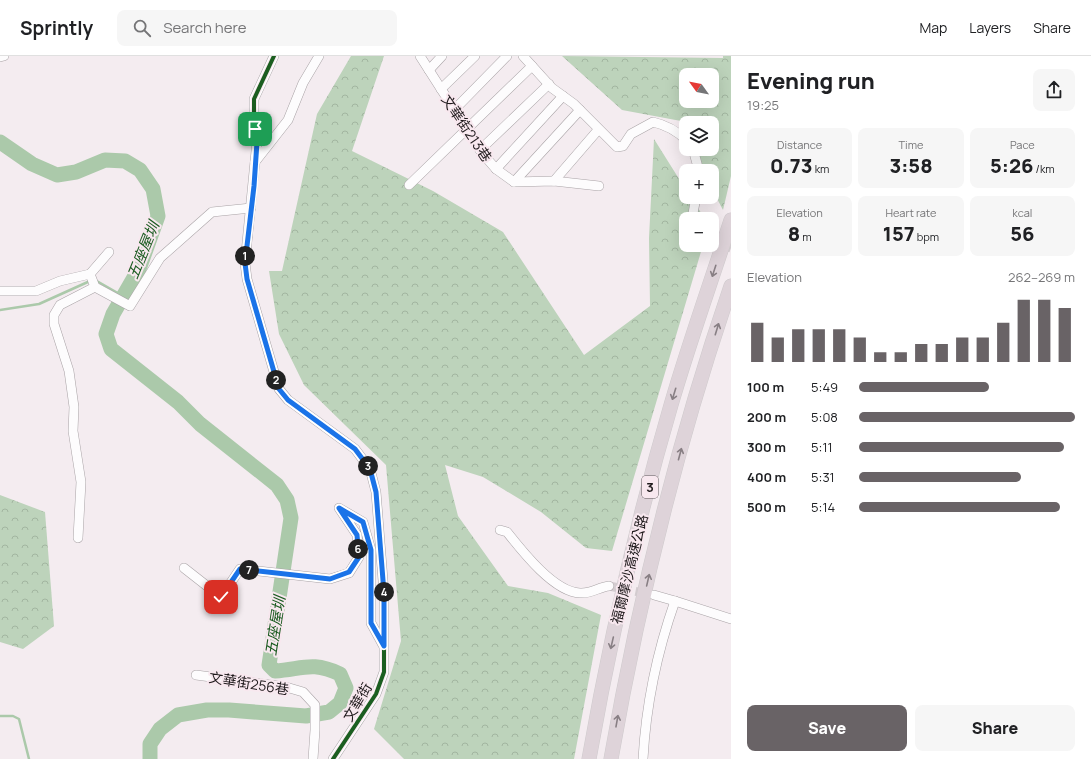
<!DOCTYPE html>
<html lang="en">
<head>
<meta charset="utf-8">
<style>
	:root { --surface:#fff; --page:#f6f6f6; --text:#202124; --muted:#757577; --line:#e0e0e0; --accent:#696366 }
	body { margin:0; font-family:Manrope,"Noto Sans TC",sans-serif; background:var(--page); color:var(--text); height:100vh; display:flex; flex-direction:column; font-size:15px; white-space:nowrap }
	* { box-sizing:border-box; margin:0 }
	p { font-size:13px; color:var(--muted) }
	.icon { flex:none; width:22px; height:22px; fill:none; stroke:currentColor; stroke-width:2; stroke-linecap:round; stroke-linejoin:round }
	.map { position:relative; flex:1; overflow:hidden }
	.side { display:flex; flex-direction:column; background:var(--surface); width:360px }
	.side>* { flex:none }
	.needle { width:26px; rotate:303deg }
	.tools { position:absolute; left:679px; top:12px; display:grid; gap:8px }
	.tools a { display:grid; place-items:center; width:40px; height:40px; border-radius:8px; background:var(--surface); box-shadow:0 4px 16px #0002; font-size:20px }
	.pin { position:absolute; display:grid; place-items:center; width:34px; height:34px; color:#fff; margin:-17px; border-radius:8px; box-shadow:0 2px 6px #0006 }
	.km { position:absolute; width:20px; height:20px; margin:-10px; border-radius:50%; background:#222; color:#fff; font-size:11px; line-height:20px; text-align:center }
	.round { display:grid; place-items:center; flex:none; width:42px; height:42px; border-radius:8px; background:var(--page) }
	.overview { display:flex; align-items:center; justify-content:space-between; height:68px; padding:0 16px }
	h1 { font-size:22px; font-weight:800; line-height:30px }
	.stats { display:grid; grid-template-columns:repeat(3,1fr); gap:6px; height:68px; padding:4px 16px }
	.stats div { display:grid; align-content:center; border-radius:8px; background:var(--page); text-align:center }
	.stats b { font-size:20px; font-weight:800 }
	.stats small { font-size:11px; font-weight:400 }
	.stats p { font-size:11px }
	.chart { height:112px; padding:8px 16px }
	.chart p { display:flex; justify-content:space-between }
	.chart svg { width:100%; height:72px; margin-top:4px; stroke:var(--accent); stroke-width:6 }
	.primary-button { display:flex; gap:8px; margin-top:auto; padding:8px 16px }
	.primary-button a { flex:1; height:46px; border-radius:8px; background:var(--accent); color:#fff; font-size:16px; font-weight:800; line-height:46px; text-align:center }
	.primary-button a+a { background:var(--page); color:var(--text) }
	ul { padding:0 16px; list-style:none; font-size:13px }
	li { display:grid; grid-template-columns:64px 48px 1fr; align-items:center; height:30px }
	li i { height:10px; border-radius:5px; background:var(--accent) }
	header { display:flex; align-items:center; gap:24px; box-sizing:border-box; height:56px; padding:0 20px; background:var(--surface); border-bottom:1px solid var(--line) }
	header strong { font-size:19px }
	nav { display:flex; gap:22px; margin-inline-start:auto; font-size:14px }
	.search { width:280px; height:36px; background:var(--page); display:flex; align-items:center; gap:10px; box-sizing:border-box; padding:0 14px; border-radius:8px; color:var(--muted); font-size:15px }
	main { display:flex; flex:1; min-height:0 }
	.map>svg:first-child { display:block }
	.forest { fill:url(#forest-crowns); fill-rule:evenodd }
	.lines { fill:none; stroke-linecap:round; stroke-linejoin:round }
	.stream { stroke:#abc9aa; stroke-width:2.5 }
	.river { stroke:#abc9aa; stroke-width:15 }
	.minor-tunnel { stroke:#d4ccd0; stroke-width:9; stroke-dasharray:9 4.5; stroke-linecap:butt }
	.minor-casing { stroke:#a9a3a6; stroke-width:10 }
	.highway-casing { stroke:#cecacc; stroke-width:15 }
	.minor { stroke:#fdfcfd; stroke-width:9 }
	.highway { stroke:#ded3d9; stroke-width:14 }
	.cycleway-casing { stroke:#f8e8ef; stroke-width:6 }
	.cycleway { stroke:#1b5e20; stroke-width:4 }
	.oneway { stroke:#887f84 }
	.route-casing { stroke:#fff; stroke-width:8 }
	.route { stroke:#1a73e8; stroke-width:5 }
	.labels { text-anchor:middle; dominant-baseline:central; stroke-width:4; stroke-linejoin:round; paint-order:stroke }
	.shield { fill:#f8e8ef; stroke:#5f575b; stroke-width:1 }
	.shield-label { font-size:13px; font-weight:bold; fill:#1e191b }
	.street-label { font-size:14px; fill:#1e191b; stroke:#f8e8ef }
	.water-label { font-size:15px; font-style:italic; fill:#1b5c21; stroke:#f8e8ef }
</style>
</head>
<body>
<header>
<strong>Sprintly</strong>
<div class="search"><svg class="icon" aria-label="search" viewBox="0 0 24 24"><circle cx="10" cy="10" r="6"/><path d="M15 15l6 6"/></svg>Search here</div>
<nav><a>Map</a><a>Layers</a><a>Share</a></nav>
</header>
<main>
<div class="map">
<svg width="731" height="703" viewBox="0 0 731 703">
	<defs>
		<pattern id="forest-crowns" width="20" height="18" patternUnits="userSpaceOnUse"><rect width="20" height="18" fill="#bdd3bb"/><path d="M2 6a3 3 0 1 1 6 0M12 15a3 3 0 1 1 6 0" fill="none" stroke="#a2b5a0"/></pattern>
	</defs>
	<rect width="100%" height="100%" fill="#f4ecf0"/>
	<!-- forest -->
	<g class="forest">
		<polygon points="351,0 384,0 352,95 433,135 503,176 584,299 650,250 649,182 654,83 686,134 686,141 691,141 705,163 686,163 686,189 703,189 612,495 586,492 541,456 483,421 445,409 458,460 508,530 548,537 601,559 574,703 404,703 374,673 401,585 386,409 304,329 279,278 269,215 282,215 317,58"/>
		<path d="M562,0L723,2V0H731V120L723,154L712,133V115H704L694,93H712V67H686V76L681,65L622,54ZM686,19H712V45H686Z"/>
		<polygon points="0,439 45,456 54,570 23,593 0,586"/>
	</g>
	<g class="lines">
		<!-- stream -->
		<g class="stream">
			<polyline points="95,224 123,240"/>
			<polyline points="0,254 39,248 90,225"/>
			<polyline points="0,660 13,660 19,663 29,703"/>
		</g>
		<!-- river -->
		<path class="river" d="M0,86L32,108L57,119L76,116L105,104L125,105L140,114L153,133L158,160L139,213L113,258L106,278L111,293L178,346L200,368L277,429L287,444L291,462L269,609L275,615C303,613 312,605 340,618L346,632L340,647L329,656L306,660L229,654H207L178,659L160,673L150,688V703"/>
		<!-- minor-tunnel -->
		<g class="minor-tunnel">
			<polyline points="712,185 731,192"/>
			<polyline points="609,530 649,538"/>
		</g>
		<defs>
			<g id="minor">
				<polyline points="274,0 254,43 254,61 257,85 245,207 247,223 279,333 288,344 355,393 370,413 376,436 384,537 384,616 376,638 333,703"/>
				<polyline points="420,0 482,97 496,113 514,126 554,125 599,130"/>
				<path d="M523,0L552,32L574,48L617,91L623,90L631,78L653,66C666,69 676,74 686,84"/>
				<polyline points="0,1 4,0"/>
				<polyline points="429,14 442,0"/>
				<polyline points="441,33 475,0"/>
				<polyline points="454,54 507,0"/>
				<polyline points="693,93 699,115"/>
				<polyline points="480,94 549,28"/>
				<polyline points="255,106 288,64 303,27 319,0"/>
				<polyline points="496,113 563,40"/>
				<polyline points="554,125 598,74"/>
				<polyline points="514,126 580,54"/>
				<polyline points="409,129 532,10"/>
				<polyline points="692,163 696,141"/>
				<polyline points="90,218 109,196"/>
				<polyline points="0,235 36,235 60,225 90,218 95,231 130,250 160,202 212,156 251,152"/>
				<path d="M500,474L507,476C522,495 554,536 580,537C591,538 599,531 609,530"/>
				<polyline points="78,482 81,426 73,375 74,351 69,315 54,268 54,259 60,249 95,231"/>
				<polyline points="184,512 221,541 240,513 330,523 349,517 359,501 357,479 339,452 363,466 371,494 371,567 383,589"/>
				<polyline points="675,545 731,563"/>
				<polyline points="196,619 286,631 303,636 315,649 315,674 313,703"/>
				<path d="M643,703C646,649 657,596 675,545L654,539"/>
			</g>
			<g id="highway">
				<path d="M589,703C610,584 637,465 671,349C689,287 711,226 731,164"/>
				<path d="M611,703C639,543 678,384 731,230"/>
			</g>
		</defs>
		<!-- minor casing -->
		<use href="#minor" class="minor-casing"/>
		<!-- highway casing -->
		<use href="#highway" class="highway-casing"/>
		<!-- minor -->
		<use href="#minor" class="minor"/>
		<!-- highway -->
		<use href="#highway" class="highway"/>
		<defs>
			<polyline id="cycleway" points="274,0 254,43 254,61 257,85 245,207 247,223 279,333 288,344 355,393 370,413 376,436 384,537 384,616 376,638 333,703"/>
		</defs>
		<!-- cycleway casing -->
		<use href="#cycleway" class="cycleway-casing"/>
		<!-- cycleway -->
		<use href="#cycleway" class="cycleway"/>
	</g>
	<!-- one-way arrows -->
	<defs><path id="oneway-shaft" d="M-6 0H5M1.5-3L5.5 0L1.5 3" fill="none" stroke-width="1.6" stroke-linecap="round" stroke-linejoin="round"/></defs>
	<g class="oneway">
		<use href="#oneway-shaft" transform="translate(714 215) rotate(108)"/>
		<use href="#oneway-shaft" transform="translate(717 273) rotate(-73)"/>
		<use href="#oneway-shaft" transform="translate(674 338) rotate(107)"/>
		<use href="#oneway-shaft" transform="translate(680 398) rotate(-75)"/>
		<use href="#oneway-shaft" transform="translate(648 524) rotate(-77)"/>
		<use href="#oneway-shaft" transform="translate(612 587) rotate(103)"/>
		<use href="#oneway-shaft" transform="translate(617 665) rotate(-80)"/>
	</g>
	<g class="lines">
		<defs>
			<polyline id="route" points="221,541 240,513 330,523 349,516 359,501 357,479 339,452 363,466 371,494 371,567 384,590 384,537 376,436 370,413 355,393 288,344 279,333 247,223 245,207 254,130 257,86 255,73"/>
		</defs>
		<!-- route casing -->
		<use href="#route" class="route-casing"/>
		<!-- route -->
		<use href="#route" class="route"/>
	</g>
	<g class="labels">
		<!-- shield labels -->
		<rect class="shield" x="642" y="420" width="16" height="22" rx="3"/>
		<g class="shield-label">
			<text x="650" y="431">3</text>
		</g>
		<!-- street labels -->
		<g class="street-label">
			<text transform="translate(467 72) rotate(56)">文華街213巷</text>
			<text transform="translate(629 513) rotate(-76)">福爾摩沙高速公路</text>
			<text transform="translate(249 627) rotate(9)">文華街256巷</text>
			<text transform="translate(357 646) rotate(-59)">文華街</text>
		</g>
		<!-- water labels -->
		<g class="water-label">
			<text transform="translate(143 194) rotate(-68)">五座屋圳</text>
			<text transform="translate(275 570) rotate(-81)">五座屋圳</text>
		</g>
	</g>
</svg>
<div class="tools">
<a><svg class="needle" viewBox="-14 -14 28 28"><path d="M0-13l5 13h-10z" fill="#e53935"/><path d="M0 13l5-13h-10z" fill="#757577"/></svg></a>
<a><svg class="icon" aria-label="layers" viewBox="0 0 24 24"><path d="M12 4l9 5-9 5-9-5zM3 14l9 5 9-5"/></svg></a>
<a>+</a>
<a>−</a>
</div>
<div class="pin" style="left:255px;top:73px;background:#1e9e55"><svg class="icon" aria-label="arrive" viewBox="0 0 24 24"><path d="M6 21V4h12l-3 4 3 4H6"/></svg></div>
<div class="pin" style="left:221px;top:541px;background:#d93025"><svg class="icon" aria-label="check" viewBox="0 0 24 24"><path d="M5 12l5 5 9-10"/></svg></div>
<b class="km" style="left:245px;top:200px">1</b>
<b class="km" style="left:276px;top:324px">2</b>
<b class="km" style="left:368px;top:410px">3</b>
<b class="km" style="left:384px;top:536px">4</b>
<b class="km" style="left:358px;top:493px">6</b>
<b class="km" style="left:249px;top:514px">7</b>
</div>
<section class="side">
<div class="overview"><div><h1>Evening run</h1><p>19:25</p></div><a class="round"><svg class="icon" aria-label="share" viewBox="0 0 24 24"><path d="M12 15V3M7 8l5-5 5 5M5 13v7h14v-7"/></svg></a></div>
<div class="stats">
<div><p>Distance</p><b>0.73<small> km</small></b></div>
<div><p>Time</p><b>3:58</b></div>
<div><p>Pace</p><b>5:26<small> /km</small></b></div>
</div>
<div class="stats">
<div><p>Elevation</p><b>8<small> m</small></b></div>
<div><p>Heart rate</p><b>157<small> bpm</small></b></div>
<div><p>kcal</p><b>56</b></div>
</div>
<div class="chart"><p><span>Elevation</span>262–269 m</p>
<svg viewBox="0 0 160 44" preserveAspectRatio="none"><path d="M5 44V20M15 44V29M25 44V24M35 44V24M45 44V24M55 44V29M65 44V38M75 44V38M85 44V33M95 44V33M105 44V29M115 44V29M125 44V20M135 44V6M145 44V6M155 44V11"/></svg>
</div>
<ul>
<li><b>100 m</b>5:49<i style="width:60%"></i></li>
<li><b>200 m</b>5:08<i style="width:100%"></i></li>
<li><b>300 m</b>5:11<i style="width:95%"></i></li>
<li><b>400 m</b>5:31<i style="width:75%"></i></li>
<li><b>500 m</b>5:14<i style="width:93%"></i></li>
</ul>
<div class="primary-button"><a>Save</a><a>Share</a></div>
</section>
</main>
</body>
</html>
